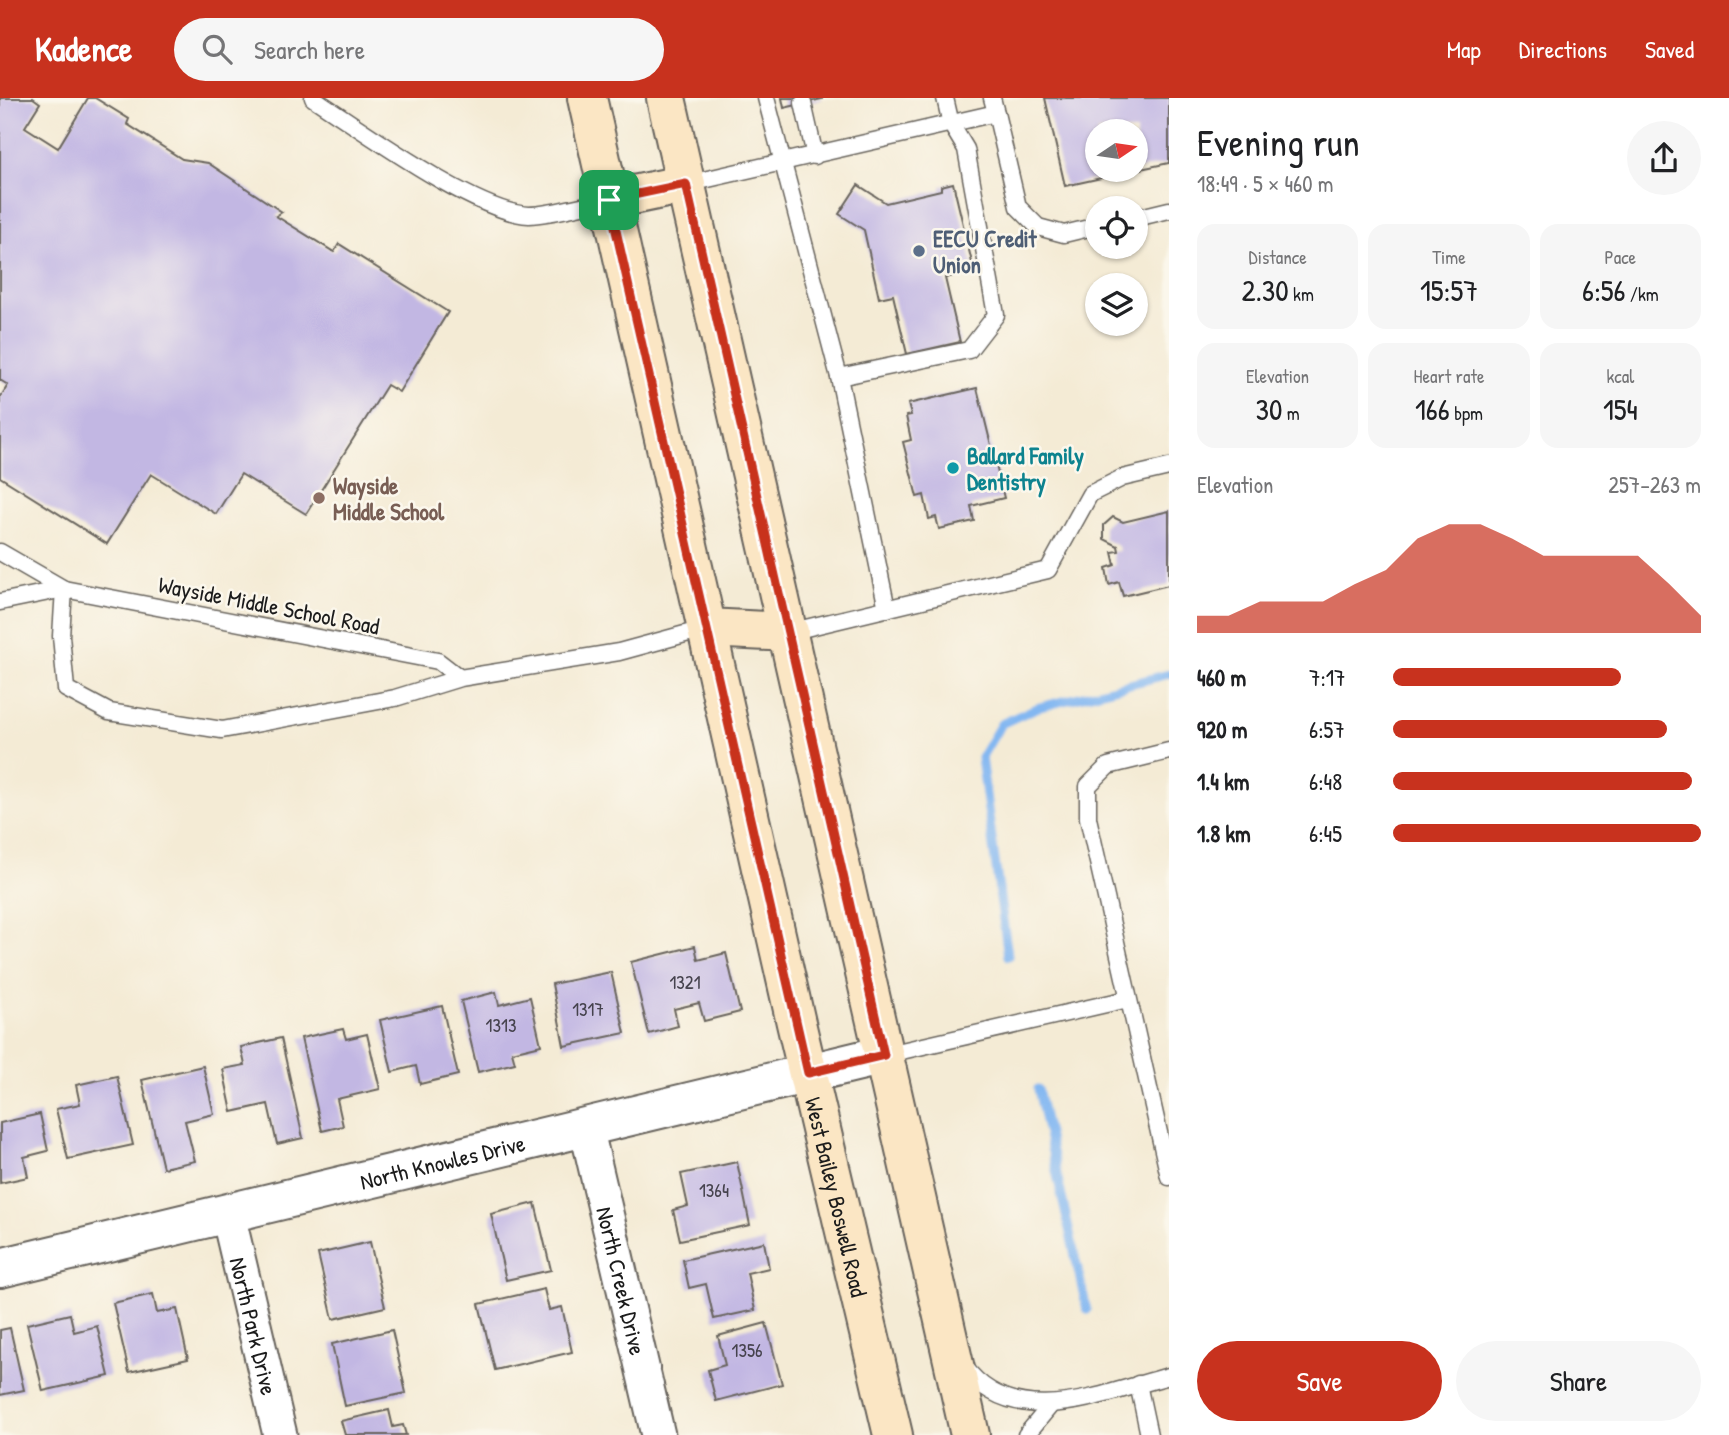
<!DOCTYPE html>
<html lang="en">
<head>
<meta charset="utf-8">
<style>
	:root { --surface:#fff; --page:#f6f6f6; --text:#202124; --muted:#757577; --accent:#c8321e }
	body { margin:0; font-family:"Patrick Hand",sans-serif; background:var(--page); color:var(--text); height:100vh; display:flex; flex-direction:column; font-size:26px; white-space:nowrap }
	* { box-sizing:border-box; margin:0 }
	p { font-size:23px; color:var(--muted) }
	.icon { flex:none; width:38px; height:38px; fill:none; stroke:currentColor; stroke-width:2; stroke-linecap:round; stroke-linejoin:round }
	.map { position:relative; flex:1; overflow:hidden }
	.sheet { display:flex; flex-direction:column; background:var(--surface); width:560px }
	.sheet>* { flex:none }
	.needle { width:46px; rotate:77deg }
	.fabs { position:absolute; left:1085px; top:21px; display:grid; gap:14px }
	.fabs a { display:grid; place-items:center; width:63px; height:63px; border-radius:50%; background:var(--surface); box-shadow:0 2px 5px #0004; font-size:35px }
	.pin { position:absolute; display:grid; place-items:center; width:60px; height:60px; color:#fff; margin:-30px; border-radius:14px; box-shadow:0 4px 10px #0006 }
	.round { display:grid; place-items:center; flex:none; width:74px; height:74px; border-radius:37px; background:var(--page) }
	.summary { display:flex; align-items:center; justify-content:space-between; height:119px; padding:0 28px }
	h1 { font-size:38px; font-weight:600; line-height:52px }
	.figures { display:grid; grid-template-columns:repeat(3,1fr); gap:10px; height:119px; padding:7px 28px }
	.figures div { display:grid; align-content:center; border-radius:18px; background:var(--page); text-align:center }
	.figures b { font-size:30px; font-weight:600 }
	.figures small { font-size:19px; font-weight:400 }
	.figures p { font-size:19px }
	.chart { height:196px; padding:14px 28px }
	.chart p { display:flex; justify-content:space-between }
	.chart svg { width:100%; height:126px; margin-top:7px; fill:var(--accent); opacity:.7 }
	.button { display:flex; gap:14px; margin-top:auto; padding:14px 28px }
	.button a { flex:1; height:80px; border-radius:42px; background:var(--accent); color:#fff; font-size:28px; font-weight:600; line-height:80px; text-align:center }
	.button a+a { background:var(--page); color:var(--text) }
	ul { padding:0 28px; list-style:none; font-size:23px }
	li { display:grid; grid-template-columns:112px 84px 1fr; align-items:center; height:52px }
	li i { height:18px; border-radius:9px; background:var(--accent) }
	header { display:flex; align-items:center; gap:42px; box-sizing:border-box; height:98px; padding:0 35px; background:var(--accent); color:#fff }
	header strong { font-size:33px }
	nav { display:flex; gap:38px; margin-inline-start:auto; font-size:24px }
	.search { width:490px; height:63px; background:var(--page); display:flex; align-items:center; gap:18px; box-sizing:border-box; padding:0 24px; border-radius:38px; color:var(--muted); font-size:26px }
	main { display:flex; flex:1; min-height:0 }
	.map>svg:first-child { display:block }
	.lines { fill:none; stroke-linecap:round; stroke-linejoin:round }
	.stream { stroke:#83b7f1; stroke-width:9 }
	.building { fill:#c2b7e3 }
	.service-casing { stroke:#68645d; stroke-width:19 }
	.minor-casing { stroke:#68645d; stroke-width:37 }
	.tertiary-casing { stroke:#68645d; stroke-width:42 }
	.secondary-casing { stroke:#68645d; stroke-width:42 }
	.service { stroke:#fff; stroke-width:16 }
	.minor { stroke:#fff; stroke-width:33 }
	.tertiary { stroke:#fff; stroke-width:38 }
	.secondary { stroke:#fbe6c4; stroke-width:38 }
	.route-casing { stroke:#fff; stroke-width:14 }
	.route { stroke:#c8321e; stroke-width:9 }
	.service-dot { fill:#5c6f8a; stroke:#fbf7ec; stroke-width:2.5 }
	.culture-dot { fill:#0f9aa8; stroke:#fbf7ec; stroke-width:2.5 }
	.education-dot { fill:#8d6e63; stroke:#fbf7ec; stroke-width:2.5 }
	.labels { text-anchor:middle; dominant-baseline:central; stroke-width:5; stroke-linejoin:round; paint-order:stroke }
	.number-label { font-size:19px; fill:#46434e }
	.service-label { font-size:23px; font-weight:bold; fill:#4e5e75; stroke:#fbf7ec; text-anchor:start }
	.culture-label { font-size:23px; font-weight:bold; fill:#0d838f; stroke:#fbf7ec; text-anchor:start }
	.education-label { font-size:23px; font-weight:bold; fill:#785e54; stroke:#fbf7ec; text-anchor:start }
	.street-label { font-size:23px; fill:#1c1c1c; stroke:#fbf7ec }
</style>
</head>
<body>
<header>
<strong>Kadence</strong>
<div class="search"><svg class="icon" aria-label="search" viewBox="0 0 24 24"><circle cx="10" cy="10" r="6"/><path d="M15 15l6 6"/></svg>Search here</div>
<nav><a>Map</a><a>Directions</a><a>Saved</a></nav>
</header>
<main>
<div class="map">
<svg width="1169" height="1337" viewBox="0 0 1169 1337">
	<rect width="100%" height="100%" fill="#fbf7ec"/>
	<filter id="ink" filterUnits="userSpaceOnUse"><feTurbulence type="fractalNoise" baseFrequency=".0143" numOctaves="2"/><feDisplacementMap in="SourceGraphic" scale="14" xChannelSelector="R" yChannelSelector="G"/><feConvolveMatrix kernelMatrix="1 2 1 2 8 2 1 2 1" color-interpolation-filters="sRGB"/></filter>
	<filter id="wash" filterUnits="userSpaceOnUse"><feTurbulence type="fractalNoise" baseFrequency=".00686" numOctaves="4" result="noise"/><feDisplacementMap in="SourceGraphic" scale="28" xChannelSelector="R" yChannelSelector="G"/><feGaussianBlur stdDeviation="1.57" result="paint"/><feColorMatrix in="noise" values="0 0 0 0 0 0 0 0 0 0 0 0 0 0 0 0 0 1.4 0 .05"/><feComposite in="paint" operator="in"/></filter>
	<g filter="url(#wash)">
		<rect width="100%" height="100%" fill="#f4ebd5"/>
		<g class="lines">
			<!-- stream -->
			<g class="stream">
				<polyline points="1008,858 981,660 1001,626 1036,610 1169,576"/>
				<polyline points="1038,991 1087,1212"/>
			</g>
		</g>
		<g id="blocks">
			<!-- building -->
			<g class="building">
				<polygon points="0,0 33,0 40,5 25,29 58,50 88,0 95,0 129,21 127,26 182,61 208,65 282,114 276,118 334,154 339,146 448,214 399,294 387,287 306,416 241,376 216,416 151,376 107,446 0,379 0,300 8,287 0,282"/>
				<polygon points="782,0 822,0 822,1 784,10"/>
				<polygon points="1045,0 1169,0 1169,65 1136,72 1136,33 1097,33 1097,72 1133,73 1065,88"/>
				<polygon points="953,85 974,173 945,180 960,244 907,256 893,197 879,200 864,132 839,116 858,87 886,105 941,92 941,88"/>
				<polygon points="977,290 1004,400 971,408 974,423 939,431 936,419 929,421 924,397 917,399 903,344 911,342 906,318 911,317 908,306"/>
				<polygon points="1169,413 1169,487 1123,498 1119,484 1109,487 1106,470 1115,467 1112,454 1119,453 1118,448 1104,441 1104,427 1113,419 1123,424"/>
				<polygon points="695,848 698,862 726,855 740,914 704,923 699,905 674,911 678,928 649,936 631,864"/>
				<polygon points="611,874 625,935 564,948 552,886"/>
				<polygon points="496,894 499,907 530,899 541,947 512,954 515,965 478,974 461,903"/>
				<polygon points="442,908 458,977 420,986 416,968 392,974 380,922"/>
				<polygon points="343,931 346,941 367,936 380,991 337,1001 343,1028 322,1033 301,940"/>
				<polygon points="281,940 303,1040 277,1046 268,1006 232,1014 223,971 245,967 241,949"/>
				<polygon points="203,968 214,1016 185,1023 195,1063 163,1070 142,982"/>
				<polygon points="117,978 133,1047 68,1061 56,1011 80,1006 76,987"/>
				<polygon points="40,1016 48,1053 24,1059 28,1079 0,1085 0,1025"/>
				<polygon points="737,1064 750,1127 680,1142 673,1112 688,1108 681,1076"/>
				<polygon points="535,1105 551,1172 506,1182 491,1116"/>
				<polygon points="370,1144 385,1209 333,1221 318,1156"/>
				<polygon points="764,1144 769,1170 747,1175 755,1212 714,1221 706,1186 689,1190 683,1162"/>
				<polygon points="544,1191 549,1212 562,1209 572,1254 495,1272 479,1206"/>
				<polygon points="153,1196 157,1215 177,1211 188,1261 129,1274 113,1205"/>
				<polygon points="70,1216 74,1234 97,1228 109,1278 43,1293 27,1226"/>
				<polygon points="766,1225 782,1286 716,1303 708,1272 725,1267 718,1238"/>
				<polygon points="10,1230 24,1292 0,1297 0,1232"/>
				<polygon points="392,1232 406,1295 345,1308 332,1246"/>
				<polygon points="389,1312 393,1329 403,1327 406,1337 345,1337 341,1323"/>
			</g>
		</g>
	</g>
	<g filter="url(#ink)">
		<use href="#blocks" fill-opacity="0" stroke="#68645d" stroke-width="2"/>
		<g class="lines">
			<defs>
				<g id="service">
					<path d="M313,0C361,31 476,115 529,117C549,117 587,106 609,102"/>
					<polyline points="766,0 839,279 969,252 996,217 966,51 951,26 945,0"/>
					<polyline points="803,5 815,58"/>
					<polyline points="996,15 1018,109 1038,129 1064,136 1097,128"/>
					<polyline points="686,86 996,15 992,0"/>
					<polyline points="1136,120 1169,112"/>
					<polyline points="839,279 887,511"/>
					<polyline points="0,454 64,491 438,563 460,580"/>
					<polyline points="64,491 61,538 66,591 109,614 222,632 395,600 460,580 619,554 707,530"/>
					<polyline points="0,504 64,491"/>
					<polyline points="789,534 1048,472 1090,396 1122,380 1169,369"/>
					<polyline points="1169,653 1108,668 1088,688 1088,720 1169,1079"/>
					<polyline points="884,957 1128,901"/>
					<path d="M964,1268C1013,1336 1104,1295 1169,1278"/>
					<polyline points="1138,1286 1149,1337"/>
					<polyline points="1026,1337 1050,1308"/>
				</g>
				<g id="minor">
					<path id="s1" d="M586,1029L658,1337"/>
					<path id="s2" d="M228,1117L280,1337"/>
				</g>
				<g id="tertiary">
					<path id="s3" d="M0,1170L884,957"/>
				</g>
				<g id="secondary">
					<path id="s4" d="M587,0L796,925L893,1337"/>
					<polyline points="666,0 970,1337"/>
					<polyline points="609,102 686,86"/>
					<polyline points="707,530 789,534"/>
				</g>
			</defs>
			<!-- service casing -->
			<use href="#service" class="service-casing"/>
			<!-- minor casing -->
			<use href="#minor" class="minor-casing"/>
			<!-- tertiary casing -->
			<use href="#tertiary" class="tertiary-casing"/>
			<!-- secondary casing -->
			<use href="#secondary" class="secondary-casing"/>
			<!-- service -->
			<use href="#service" class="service"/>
			<!-- minor -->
			<use href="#minor" class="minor"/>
			<!-- tertiary -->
			<use href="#tertiary" class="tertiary"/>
			<!-- secondary -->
			<use href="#secondary" class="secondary"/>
		</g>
	</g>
	<g class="lines" filter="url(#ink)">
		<defs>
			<polygon id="route" points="686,86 884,957 808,975 609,102"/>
		</defs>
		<!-- route casing -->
		<use href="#route" class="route-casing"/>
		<!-- route -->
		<use href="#route" class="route"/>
	</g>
	<!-- markers -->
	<circle class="service-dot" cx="919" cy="153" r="7"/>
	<circle class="culture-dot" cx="953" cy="370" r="7"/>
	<circle class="education-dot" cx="319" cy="400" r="7"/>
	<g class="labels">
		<!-- number labels -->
		<g class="number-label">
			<text x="685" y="884">1321</text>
			<text x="588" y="911">1317</text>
			<text x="501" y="927">1313</text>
			<text x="714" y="1092">1364</text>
			<text x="747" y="1252">1356</text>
		</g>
		<!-- service labels -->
		<g class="service-label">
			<text x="933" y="140">EECU Credit<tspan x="933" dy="26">Union</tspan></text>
		</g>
		<!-- culture labels -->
		<g class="culture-label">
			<text x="967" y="357">Ballard Family<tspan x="967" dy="26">Dentistry</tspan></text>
		</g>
		<!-- education labels -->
		<g class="education-label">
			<text x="333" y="387">Wayside<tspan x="333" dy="26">Middle School</tspan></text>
		</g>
		<!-- street labels -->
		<g class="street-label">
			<text transform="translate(269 507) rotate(11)">Wayside Middle School Road</text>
			<text stroke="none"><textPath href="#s3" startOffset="455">North Knowles Drive</textPath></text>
			<text stroke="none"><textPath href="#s4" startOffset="1127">West Bailey Boswell Road</textPath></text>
			<text stroke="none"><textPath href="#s1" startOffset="158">North Creek Drive</textPath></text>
			<text stroke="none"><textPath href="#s2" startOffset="114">North Park Drive</textPath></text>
		</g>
	</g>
</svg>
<div class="fabs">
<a><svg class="needle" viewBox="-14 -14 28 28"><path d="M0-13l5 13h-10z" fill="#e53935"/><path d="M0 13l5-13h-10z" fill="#757577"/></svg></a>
<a><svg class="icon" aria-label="locate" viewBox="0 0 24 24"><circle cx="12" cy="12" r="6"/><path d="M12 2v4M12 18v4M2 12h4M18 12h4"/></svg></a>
<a><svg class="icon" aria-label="layers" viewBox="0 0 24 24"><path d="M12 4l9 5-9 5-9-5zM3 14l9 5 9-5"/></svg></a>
</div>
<div class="pin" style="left:609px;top:102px;background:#1e9e55"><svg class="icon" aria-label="arrive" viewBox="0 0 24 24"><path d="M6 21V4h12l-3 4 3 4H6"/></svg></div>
</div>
<section class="sheet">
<div class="summary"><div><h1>Evening run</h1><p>18:49 · 5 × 460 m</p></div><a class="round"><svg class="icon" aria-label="share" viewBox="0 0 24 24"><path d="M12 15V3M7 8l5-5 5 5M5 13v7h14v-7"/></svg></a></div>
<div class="figures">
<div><p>Distance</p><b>2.30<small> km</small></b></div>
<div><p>Time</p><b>15:57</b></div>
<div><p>Pace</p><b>6:56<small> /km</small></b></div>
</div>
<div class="figures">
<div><p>Elevation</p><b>30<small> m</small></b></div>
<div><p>Heart rate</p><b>166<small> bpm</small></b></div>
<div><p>kcal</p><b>154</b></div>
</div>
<div class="chart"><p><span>Elevation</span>257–263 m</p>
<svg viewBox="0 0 160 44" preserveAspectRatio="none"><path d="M0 44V38L10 38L20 33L30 33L40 33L50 27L60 22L70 11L80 6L90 6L100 11L110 17L120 17L130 17L140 17L150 27L160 38V44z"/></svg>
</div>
<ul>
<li><b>460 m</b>7:17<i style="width:74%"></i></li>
<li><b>920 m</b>6:57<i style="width:89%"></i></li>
<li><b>1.4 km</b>6:48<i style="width:97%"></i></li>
<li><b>1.8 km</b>6:45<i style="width:100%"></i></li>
</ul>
<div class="button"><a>Save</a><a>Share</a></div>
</section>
</main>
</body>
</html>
